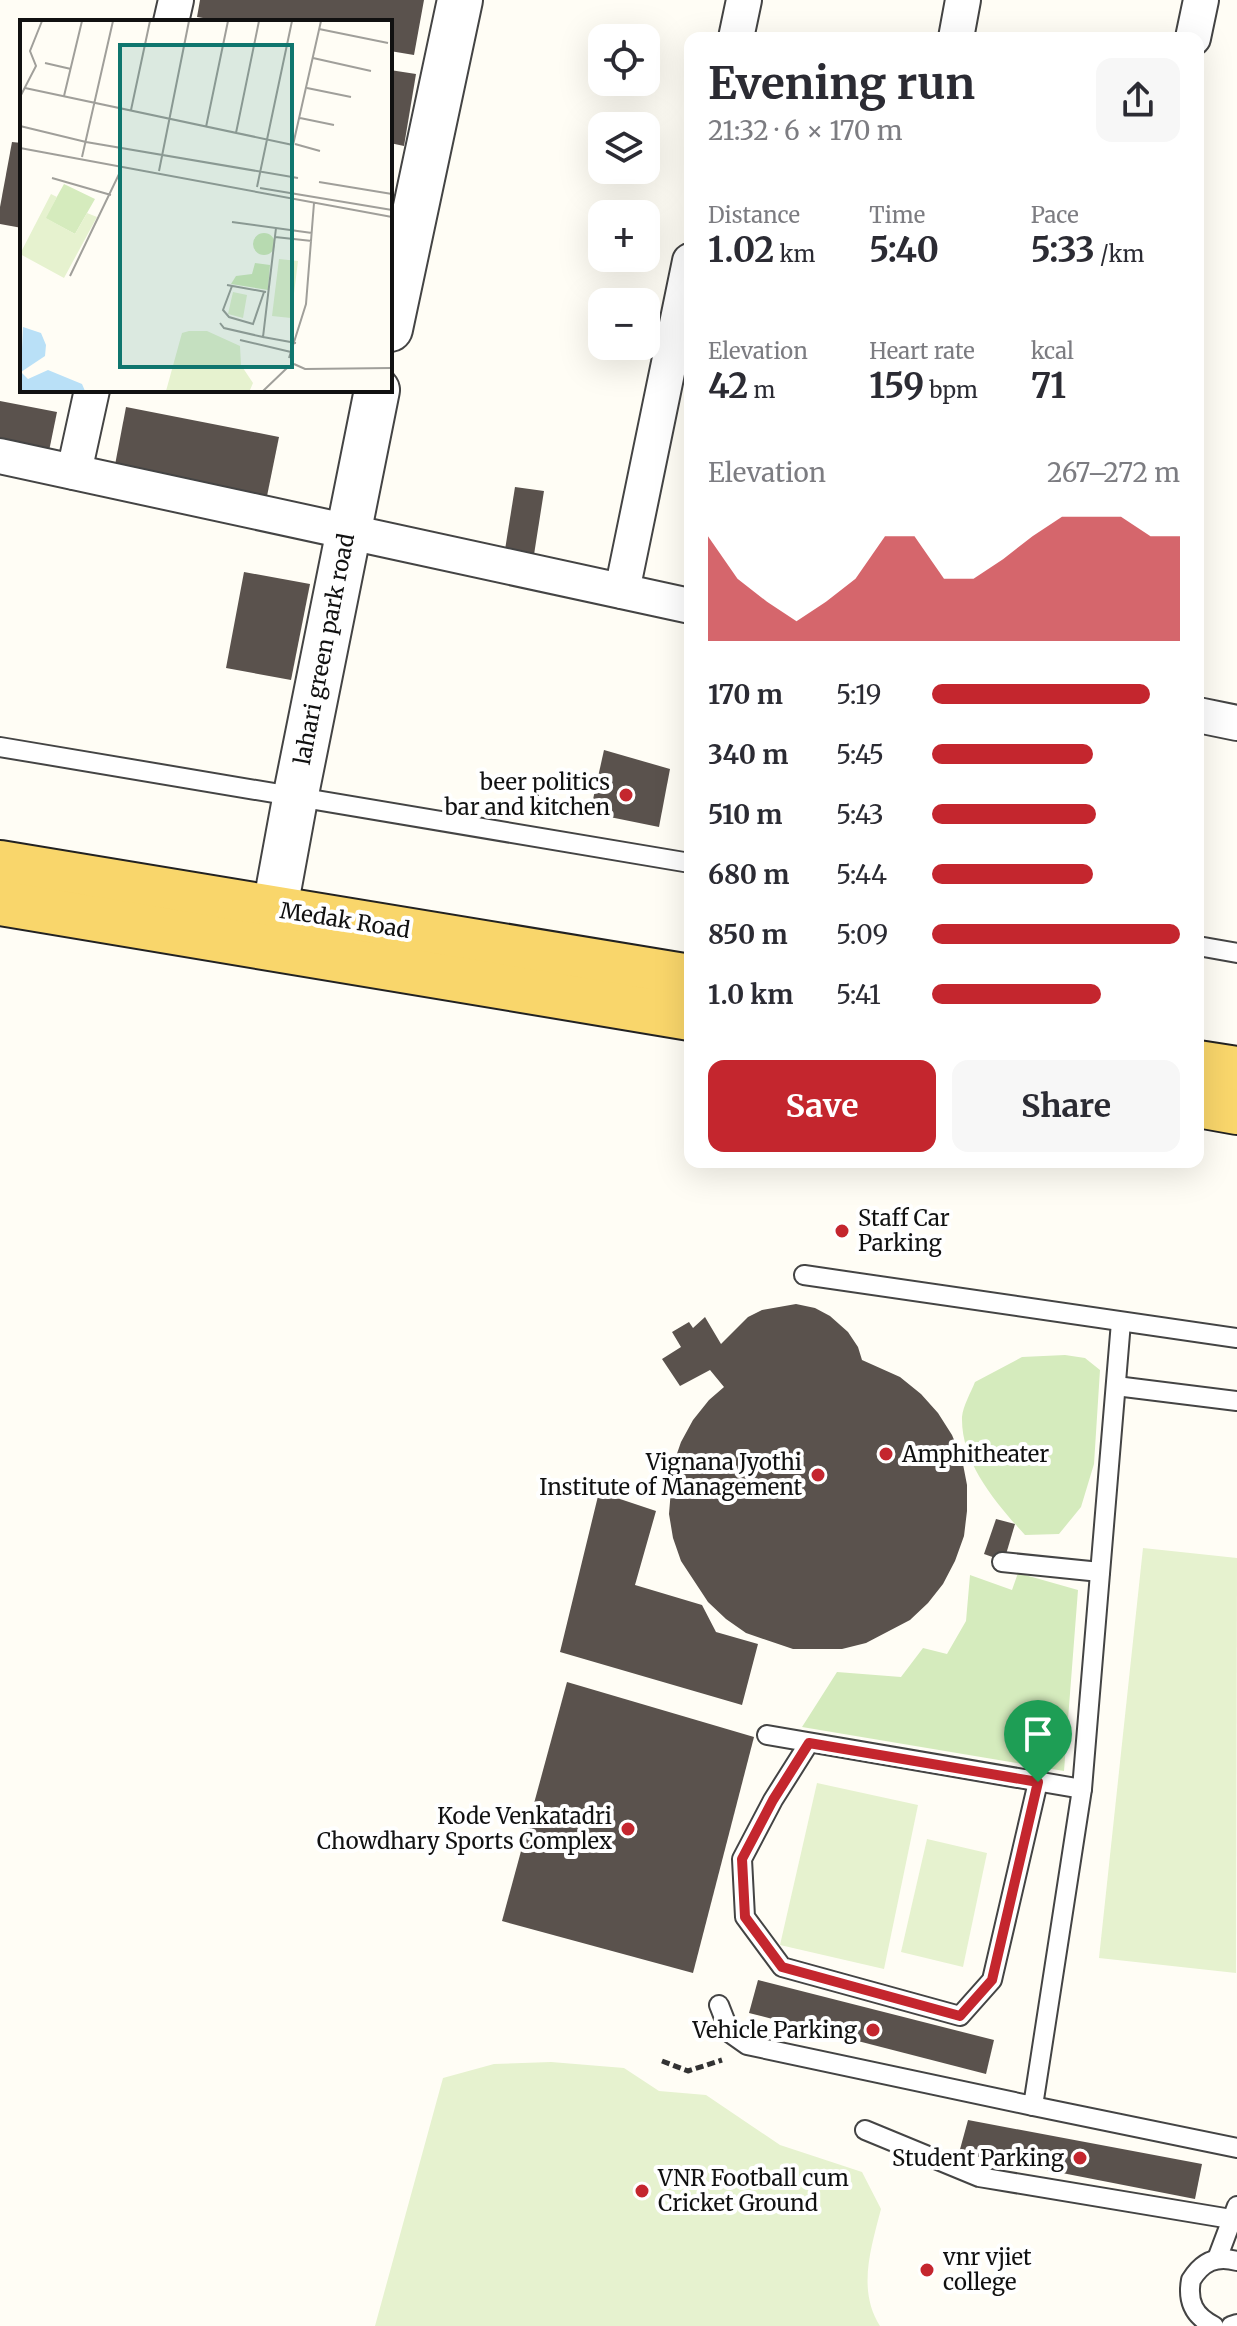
<!DOCTYPE html>
<html lang="en">
<head>
<meta charset="utf-8">
<style>
	:root { --surface:#fff; --page:#f7f7f7; --text:#2b2b33; --muted:#7c7c81; --accent:#c4262e }
	body { margin:0; font-family:Merriweather,serif; background:var(--page); color:var(--text); height:100vh; display:flex; flex-direction:column; font-size:30px; white-space:nowrap }
	* { box-sizing:border-box; margin:0 }
	p { font-size:26px; color:var(--muted) }
	.icon { flex:none; width:44px; height:44px; fill:none; stroke:currentColor; stroke-width:2; stroke-linecap:round; stroke-linejoin:round }
	.map { position:relative; flex:1; overflow:hidden }
	.side { position:absolute; left:684px; top:32px; width:520px; height:1136px; display:flex; flex-direction:column; background:var(--surface); border-radius:16px; box-shadow:0 8px 32px #0002 }
	.side>* { flex:none }
	.buttons { position:absolute; left:588px; top:24px; display:grid; gap:16px }
	.buttons a { display:grid; place-items:center; width:72px; height:72px; border-radius:16px; background:var(--surface); box-shadow:0 8px 32px #0002; font-size:40px }
	.pin { position:absolute; display:grid; place-items:center; width:68px; height:68px; color:#fff; margin:-82px -34px; border-radius:50% 50% 50% 0; rotate:-45deg; box-shadow:0 0 8px #0007 }
	.pin .icon { rotate:45deg }
	.round { display:grid; place-items:center; flex:none; width:84px; height:84px; border-radius:16px; background:var(--page) }
	.summary { display:flex; align-items:center; justify-content:space-between; height:136px; padding:0 24px }
	h1 { font-size:44px; font-weight:700; line-height:60px }
	.metrics { display:grid; grid-template-columns:repeat(3,1fr); gap:12px; height:136px; padding:8px 24px }
	.metrics div { display:grid; align-content:center }
	.metrics b { font-size:34px; font-weight:700 }
	.metrics small { font-size:22px; font-weight:400 }
	.metrics p { font-size:22px }
	.chart { height:224px; padding:16px 24px }
	.chart p { display:flex; justify-content:space-between }
	.chart svg { width:100%; height:144px; margin-top:8px; fill:var(--accent); opacity:.7 }
	.action { display:flex; gap:16px; margin-top:auto; padding:16px 24px }
	.action a { flex:1; height:92px; border-radius:16px; background:var(--accent); color:#fff; font-size:32px; font-weight:700; line-height:92px; text-align:center }
	.action a+a { background:var(--page); color:var(--text) }
	ul { padding:0 24px; list-style:none; font-size:26px }
	li { display:grid; grid-template-columns:128px 96px 1fr; align-items:center; height:60px }
	li i { height:20px; border-radius:10px; background:var(--accent) }
	.map>svg:first-child { display:block }
	.green { fill:#d5ebbd }
	.pitch { fill:#e6f2cf }
	.building { fill:#5a524d }
	.lines { fill:none; stroke-linecap:round; stroke-linejoin:round }
	.service-casing { stroke:#444; stroke-width:22 }
	.minor-casing { stroke:#444; stroke-width:38 }
	.tertiary-casing { stroke:#444; stroke-width:48 }
	.primary-casing { stroke:#222; stroke-width:48 }
	.path { stroke:#333; stroke-width:5; stroke-dasharray:8 4; stroke-linecap:butt }
	.service { stroke:#fff; stroke-width:18 }
	.minor { stroke:#fff; stroke-width:34 }
	.tertiary { stroke:#fff; stroke-width:44 }
	.primary { stroke:#f9d66b; stroke-width:44 }
	.route-casing { stroke:#fff; stroke-width:16 }
	.route { stroke:#c4262e; stroke-width:10 }
	.poi-dot { fill:#c4262e; stroke:#fff; stroke-width:3 }
	.labels { text-anchor:middle; dominant-baseline:central; stroke-width:8; stroke-linejoin:round; paint-order:stroke }
	.street-label { font-size:22px; fill:#111; stroke:#fff }
	.poi-label { font-size:22px; fill:#111; stroke:#fff; text-anchor:end }
	.inset-road { fill:none; stroke:#a09f9a; stroke-width:2 }
	.view { fill:#0f766e; fill-opacity:0.15; stroke:#0f766e; stroke-width:4 }
	.inset-edge { fill:none; stroke:#111; stroke-width:4 }
</style>
</head>
<body>
<div class="map">
<svg width="1237" height="2326" viewBox="0 0 1237 2326">
	<rect width="100%" height="100%" fill="#fffdf5"/>
	<!-- green -->
	<g class="green">
		<path d="M1065,1355L1085,1358L1100,1370L1094,1464L1081,1507L1059,1534L1025,1535C996,1503 961,1463 962,1417C963,1406 971,1392 975,1382L1022,1357Z"/>
		<polygon points="1018,1573 1078,1590 1064,1771 802,1727 837,1672 901,1677 923,1648 947,1654 966,1621 970,1575 1012,1590"/>
	</g>
	<!-- pitch -->
	<g class="pitch">
		<polygon points="1143,1548 1237,1558 1236,1973 1099,1958"/>
		<polygon points="817,1783 918,1805 884,1969 780,1945"/>
		<polygon points="927,1839 987,1853 963,1967 901,1952"/>
		<path d="M551,2062L624,2068L659,2091L706,2095L780,2145L862,2172L881,2209C871,2248 857,2290 880,2326H375L443,2078L494,2064Z"/>
	</g>
	<!-- building -->
	<g class="building">
		<polygon points="200,0 424,0 414,55 390,51 390,22 227,22 197,17"/>
		<polygon points="390,70 416,74 404,146 390,143"/>
		<polygon points="12,142 22,143 22,228 0,224 0,207"/>
		<polygon points="0,401 57,412 48,456 0,447"/>
		<polygon points="126,407 279,437 267,496 115,465"/>
		<polygon points="515,487 544,491 533,561 504,556"/>
		<polygon points="244,572 310,584 291,680 226,668"/>
		<polygon points="604,750 670,769 659,827 590,813"/>
		<polygon points="796,1304 815,1308 830,1316 848,1332 858,1347 862,1360 900,1377 921,1394 938,1413 952,1435 962,1459 967,1485 967,1511 964,1536 955,1561 943,1584 928,1603 910,1620 866,1643 842,1649 793,1649 746,1633 726,1619 708,1602 681,1561 673,1538 669,1514 673,1465 681,1442 693,1420 709,1400 724,1387 710,1370 680,1386 662,1359 681,1347 672,1332 689,1322 693,1328 705,1317 721,1344 748,1317 762,1310"/>
		<polygon points="599,1492 656,1511 635,1585 702,1605 716,1632 758,1644 742,1705 560,1652"/>
		<polygon points="996,1519 1015,1524 1004,1561 984,1554"/>
		<polygon points="567,1682 754,1737 693,1973 502,1921"/>
		<polygon points="758,1980 994,2040 986,2074 749,2013"/>
		<polygon points="968,2120 1202,2164 1195,2199 959,2153"/>
	</g>
	<g class="lines">
		<defs>
			<g id="service">
				<polyline points="0,747 690,863"/>
				<polyline points="1198,946 1237,953"/>
				<polyline points="804,1275 1237,1338"/>
				<polyline points="1116,1386 1237,1401"/>
				<polyline points="1002,1562 1100,1572"/>
				<polyline points="767,1735 1082,1789"/>
				<polyline points="809,1743 773,1800 742,1859 745,1917 782,1967 960,2016 992,1980 1038,1782"/>
				<polyline points="719,2005 730,2033 747,2045 1033,2106 1082,1789 1121,1322"/>
				<polyline points="1033,2106 1237,2148"/>
				<polyline points="865,2130 979,2177 1231,2219"/>
				<polyline points="1217,2259 1237,2206"/>
				<path d="M1214,2326C1194,2316 1187,2302 1191,2280C1202,2262 1216,2255 1237,2261"/>
				<polyline points="1231,2326 1237,2324"/>
			</g>
			<g id="minor">
				<polyline points="171,22 176,0"/>
				<polyline points="736,38 744,0"/>
				<polyline points="956,38 963,0"/>
				<polyline points="1193,38 1201,0"/>
				<polyline points="0,456 690,606"/>
				<polyline points="74,472 92,390"/>
				<polyline points="622,591 690,261"/>
				<polyline points="1198,715 1237,723"/>
			</g>
			<g id="tertiary">
				<polyline points="390,329 460,0"/>
				<polyline points="275,908 295,799 377,390"/>
			</g>
			<g id="primary">
				<polyline points="0,863 690,977"/>
				<polyline points="0,903 690,1018"/>
				<polyline points="1198,1063 1237,1069"/>
				<polyline points="1198,1105 1237,1112"/>
			</g>
		</defs>
		<!-- service casing -->
		<use href="#service" class="service-casing"/>
		<!-- minor casing -->
		<use href="#minor" class="minor-casing"/>
		<!-- tertiary casing -->
		<use href="#tertiary" class="tertiary-casing"/>
		<!-- primary casing -->
		<use href="#primary" class="primary-casing"/>
		<!-- path -->
		<polyline class="path" points="662,2061 688,2071 722,2060"/>
		<!-- service -->
		<use href="#service" class="service"/>
		<!-- minor -->
		<use href="#minor" class="minor"/>
		<!-- tertiary -->
		<use href="#tertiary" class="tertiary"/>
		<!-- primary -->
		<use href="#primary" class="primary"/>
	</g>
	<g class="lines">
		<defs>
			<polygon id="route" points="809,1743 1038,1782 992,1980 960,2016 782,1967 745,1917 742,1859 773,1800"/>
		</defs>
		<!-- route casing -->
		<use href="#route" class="route-casing"/>
		<!-- route -->
		<use href="#route" class="route"/>
	</g>
	<!-- markers -->
	<g class="poi-dot">
		<circle cx="626" cy="795" r="8"/>
		<circle cx="842" cy="1231" r="8"/>
		<circle cx="886" cy="1454" r="8"/>
		<circle cx="818" cy="1475" r="8"/>
		<circle cx="628" cy="1829" r="8"/>
		<circle cx="873" cy="2030" r="8"/>
		<circle cx="1080" cy="2158" r="8"/>
		<circle cx="642" cy="2191" r="8"/>
		<circle cx="927" cy="2270" r="8"/>
	</g>
	<g class="labels">
		<!-- street labels -->
		<g class="street-label">
			<text transform="translate(324 649) rotate(-79)">lahari green park road</text>
			<text transform="translate(345 920) rotate(9)">Medak Road</text>
		</g>
		<!-- poi labels -->
		<g class="poi-label">
			<text x="610" y="782">beer politics<tspan x="610" dy="25">bar and kitchen</tspan></text>
			<text x="858" y="1218" text-anchor="start">Staff Car<tspan x="858" dy="25">Parking</tspan></text>
			<text x="902" y="1454" text-anchor="start">Amphitheater</text>
			<text x="802" y="1462">Vignana Jyothi<tspan x="802" dy="25">Institute of Management</tspan></text>
			<text x="612" y="1816">Kode Venkatadri<tspan x="612" dy="25">Chowdhary Sports Complex</tspan></text>
			<text x="857" y="2030">Vehicle Parking</text>
			<text x="1064" y="2158">Student Parking</text>
			<text x="658" y="2178" text-anchor="start">VNR Football cum<tspan x="658" dy="25">Cricket Ground</tspan></text>
			<text x="943" y="2257" text-anchor="start">vnr vjiet<tspan x="943" dy="25">college</tspan></text>
		</g>
	</g>
	<!-- overview -->
	<g transform="translate(20 20)">
		<rect width="372" height="372" fill="#fffdf5"/>
		<path d="M44,164L75,179L55,214L25,198ZM233 224a11 11 0 1 1 22 0a11 11 0 1 1-22 0ZM235,243L250,245L248,270L211,264L216,256L232,254Z" fill="#d5ebbd"/>
		<path d="M31,174L37,177L26,198L55,214L67,193L77,197L44,258L0,234ZM259,239L278,241L271,298L252,296ZM213,272L227,275L223,298L208,294ZM169,311H187L220,326L221,345L233,363L230,370L146,371L162,313Z" fill="#e6f2cf"/>
		<path d="M3,307L21,313L26,325L25,336L1,352L8,359L28,350L62,364L65,371H0Z" fill="#b9e0f7"/>
		<path class="inset-road" d="M299,9L368,23M293,38L351,51M25,43L51,49M5,68L273,125L301,1M287,68L331,77M44,76L62,1M0,77L16,46L10,31L22,1M111,90L130,1M280,98L314,105M0,106L66,122L278,158M186,107L208,1M216,113L239,1M275,124L300,131M0,128L372,197M62,137L93,1M139,151L169,1M32,158L91,175M299,162L372,174M237,167L272,1M240,168L372,190M212,202L292,213M255,217L292,221M50,256L101,150M207,265L246,272M212,266L203,290L209,297L233,304L244,272M200,303L204,308L243,317L256,208M243,317L276,323M220,320L271,332M269,338L286,284L294,183M274,344L285,349L372,348M243,371L268,347"/>
		<path class="view" d="M100,25H272V347H100Z"/>
		<rect width="372" height="372" class="inset-edge"/>
	</g>
</svg>
<div class="buttons">
<a><svg class="icon" aria-label="locate" viewBox="0 0 24 24"><circle cx="12" cy="12" r="6"/><path d="M12 2v4M12 18v4M2 12h4M18 12h4"/></svg></a>
<a><svg class="icon" aria-label="layers" viewBox="0 0 24 24"><path d="M12 4l9 5-9 5-9-5zM3 14l9 5 9-5"/></svg></a>
<a>+</a>
<a>−</a>
</div>
<div class="pin" style="left:1038px;top:1782px;background:#1e9e55"><svg class="icon" aria-label="arrive" viewBox="0 0 24 24"><path d="M6 21V4h12l-3 4 3 4H6"/></svg></div>
<section class="side">
<div class="summary"><div><h1>Evening run</h1><p>21:32 · 6 × 170 m</p></div><a class="round"><svg class="icon" aria-label="share" viewBox="0 0 24 24"><path d="M12 15V3M7 8l5-5 5 5M5 13v7h14v-7"/></svg></a></div>
<div class="metrics">
<div><p>Distance</p><b>1.02<small> km</small></b></div>
<div><p>Time</p><b>5:40</b></div>
<div><p>Pace</p><b>5:33<small> /km</small></b></div>
</div>
<div class="metrics">
<div><p>Elevation</p><b>42<small> m</small></b></div>
<div><p>Heart rate</p><b>159<small> bpm</small></b></div>
<div><p>kcal</p><b>71</b></div>
</div>
<div class="chart"><p><span>Elevation</span>267–272 m</p>
<svg viewBox="0 0 160 44" preserveAspectRatio="none"><path d="M0 44V12L10 25L20 32L30 38L40 32L50 25L60 12L70 12L80 25L90 25L100 19L110 12L120 6L130 6L140 6L150 12L160 12V44z"/></svg>
</div>
<ul>
<li><b>170 m</b>5:19<i style="width:88%"></i></li>
<li><b>340 m</b>5:45<i style="width:65%"></i></li>
<li><b>510 m</b>5:43<i style="width:66%"></i></li>
<li><b>680 m</b>5:44<i style="width:65%"></i></li>
<li><b>850 m</b>5:09<i style="width:100%"></i></li>
<li><b>1.0 km</b>5:41<i style="width:68%"></i></li>
</ul>
<div class="action"><a>Save</a><a>Share</a></div>
</section>
</div>
</body>
</html>
